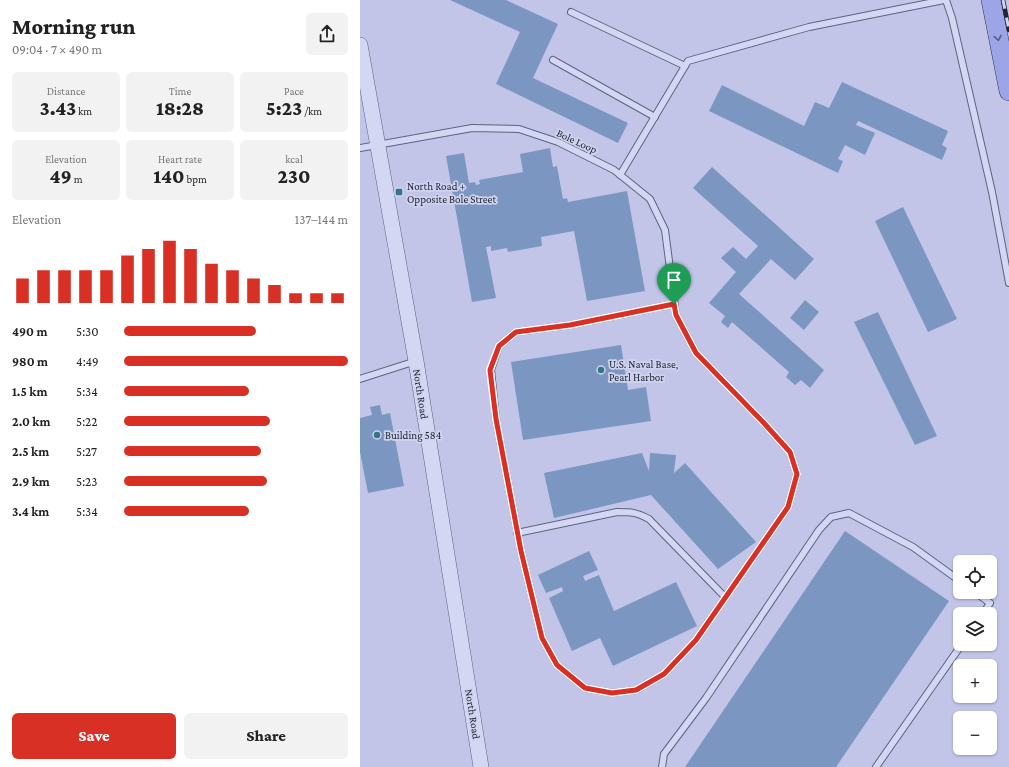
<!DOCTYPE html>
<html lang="en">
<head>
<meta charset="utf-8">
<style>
	:root { --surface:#fff; --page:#f2f2f2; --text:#222; --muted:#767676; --accent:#d93025 }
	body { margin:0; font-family:"Crimson Pro",serif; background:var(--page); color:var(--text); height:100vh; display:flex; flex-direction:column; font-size:15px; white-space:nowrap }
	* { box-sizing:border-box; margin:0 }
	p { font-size:13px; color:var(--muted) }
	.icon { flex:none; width:22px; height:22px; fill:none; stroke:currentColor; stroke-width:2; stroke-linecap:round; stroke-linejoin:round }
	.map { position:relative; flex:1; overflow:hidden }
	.details { display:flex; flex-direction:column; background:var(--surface); width:360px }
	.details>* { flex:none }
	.tools { position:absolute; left:593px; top:555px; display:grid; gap:8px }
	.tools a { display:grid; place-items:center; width:44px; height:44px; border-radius:6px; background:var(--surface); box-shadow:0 1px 3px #0004; font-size:20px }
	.pin { position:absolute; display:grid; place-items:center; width:34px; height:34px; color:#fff; margin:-41px -17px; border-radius:50% 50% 50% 0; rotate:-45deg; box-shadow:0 0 4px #0007 }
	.pin .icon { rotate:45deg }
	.round { display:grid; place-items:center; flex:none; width:42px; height:42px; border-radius:6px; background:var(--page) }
	.overview { display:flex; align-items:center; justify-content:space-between; height:68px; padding:0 12px }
	h1 { font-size:22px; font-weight:800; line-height:30px }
	.metrics { display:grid; grid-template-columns:repeat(3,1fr); gap:6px; height:68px; padding:4px 12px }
	.metrics div { display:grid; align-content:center; border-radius:6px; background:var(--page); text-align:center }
	.metrics b { font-size:20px; font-weight:800 }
	.metrics small { font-size:11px; font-weight:400 }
	.metrics p { font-size:11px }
	.chart { height:112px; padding:8px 12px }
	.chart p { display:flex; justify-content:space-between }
	.chart svg { width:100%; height:72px; margin-top:4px; stroke:var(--accent); stroke-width:6 }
	.cta { display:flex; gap:8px; margin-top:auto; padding:8px 12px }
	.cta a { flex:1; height:46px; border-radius:6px; background:var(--accent); color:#fff; font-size:16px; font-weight:800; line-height:46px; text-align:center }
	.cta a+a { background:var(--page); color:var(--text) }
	ul { padding:0 12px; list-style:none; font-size:13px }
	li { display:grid; grid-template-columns:64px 48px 1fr; align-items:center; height:30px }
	li i { height:10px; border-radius:5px; background:var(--accent) }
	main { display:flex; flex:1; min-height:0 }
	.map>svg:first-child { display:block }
	.building { fill:#7c96c2 }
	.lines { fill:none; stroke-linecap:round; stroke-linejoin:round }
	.service-casing { stroke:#5b657f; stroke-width:8 }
	.tertiary-casing { stroke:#5b657f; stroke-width:16 }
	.primary-casing { stroke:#2f394d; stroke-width:20 }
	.service { stroke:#d3d7f4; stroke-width:6 }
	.tertiary { stroke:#d3d7f4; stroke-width:15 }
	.primary { stroke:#9da5e7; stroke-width:19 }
	.rail-casing { stroke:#1e2431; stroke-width:4.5 }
	.rail { stroke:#d0d3f0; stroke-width:3; stroke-dasharray:9; stroke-linecap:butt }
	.oneway { stroke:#575e83 }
	.route-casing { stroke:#fff; stroke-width:8 }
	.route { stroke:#d93025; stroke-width:5 }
	.poi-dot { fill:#327687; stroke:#d0d3f0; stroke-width:1.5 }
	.labels { text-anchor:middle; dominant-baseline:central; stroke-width:3.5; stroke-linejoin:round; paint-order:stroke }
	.street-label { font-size:11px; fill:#1e2431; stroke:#d0d3f0 }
	.poi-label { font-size:11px; fill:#1e2431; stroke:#d0d3f0; text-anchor:start }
</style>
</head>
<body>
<main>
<section class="details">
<div class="overview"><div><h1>Morning run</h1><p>09:04 · 7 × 490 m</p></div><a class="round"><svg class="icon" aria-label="share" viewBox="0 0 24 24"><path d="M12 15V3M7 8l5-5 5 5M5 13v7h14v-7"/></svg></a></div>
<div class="metrics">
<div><p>Distance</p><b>3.43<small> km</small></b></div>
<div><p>Time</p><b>18:28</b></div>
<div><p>Pace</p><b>5:23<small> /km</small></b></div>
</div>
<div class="metrics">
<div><p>Elevation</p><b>49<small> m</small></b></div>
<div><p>Heart rate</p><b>140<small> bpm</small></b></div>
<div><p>kcal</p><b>230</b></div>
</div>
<div class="chart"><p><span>Elevation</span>137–144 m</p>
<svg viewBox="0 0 160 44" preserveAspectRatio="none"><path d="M5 44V29M15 44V24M25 44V24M35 44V24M45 44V24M55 44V15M65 44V11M75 44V6M85 44V11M95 44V20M105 44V24M115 44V29M125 44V33M135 44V38M145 44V38M155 44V38"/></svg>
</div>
<ul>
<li><b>490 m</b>5:30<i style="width:59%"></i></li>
<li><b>980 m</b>4:49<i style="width:100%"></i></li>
<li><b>1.5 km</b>5:34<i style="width:56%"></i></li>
<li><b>2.0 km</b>5:22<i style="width:65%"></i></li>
<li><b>2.5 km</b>5:27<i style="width:61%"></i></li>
<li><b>2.9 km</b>5:23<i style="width:64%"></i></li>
<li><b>3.4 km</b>5:34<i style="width:56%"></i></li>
</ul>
<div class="cta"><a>Save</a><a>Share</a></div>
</section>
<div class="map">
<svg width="649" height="767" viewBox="0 0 649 767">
	<rect width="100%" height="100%" fill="#c2c5e8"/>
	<!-- building -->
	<g class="building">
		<polygon points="90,0 146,0 198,24 173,78 268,123 258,143 136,84 160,32"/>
		<polygon points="482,82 588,131 582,145 587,148 582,160 498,121 496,125 515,133 505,155 485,145 478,159 483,161 478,173 349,111 362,85 444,126 455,102 469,108"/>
		<polygon points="190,148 193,167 197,166 203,199 207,198 208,202 267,191 285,291 227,301 214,231 181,237 182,246 148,252 147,248 131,251 131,246 126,247 136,298 112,302 86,156 104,153 109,183 115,182 116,185 120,184 119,180 163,172 160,154"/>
		<polygon points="352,167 454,259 435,280 411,259 379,294 464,370 450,388 441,380 435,385 426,377 429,372 372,322 368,328 361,322 365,316 349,303 376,272 361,258 373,247 386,259 398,246 333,188"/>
		<polygon points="543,207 597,319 568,332 515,221"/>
		<polygon points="445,300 459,312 444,330 430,318"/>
		<polygon points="518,312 577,436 555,445 494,322"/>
		<polygon points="261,345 268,390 286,387 291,421 163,440 151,362"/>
		<polygon points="20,405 22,415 30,413 44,486 8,493 0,452 0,418 12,415 10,407"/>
		<polygon points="282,453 289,471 290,453 316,455 314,473 325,463 396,542 358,569 291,495 194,518 184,473"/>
		<polygon points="485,531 589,601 476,767 325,767"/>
		<polygon points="229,551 238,570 223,576 225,581 239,575 254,611 316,582 337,626 253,666 240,638 212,651 189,598 203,591 202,587 186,593 178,575"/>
	</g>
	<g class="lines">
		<defs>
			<g id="service">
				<polyline points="586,0 592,18 632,192 649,283"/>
				<polyline points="211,12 325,66"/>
				<polyline points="193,60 295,117"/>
				<polyline points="0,148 112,128 159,129 198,142 254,170 290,199 305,230 316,315 336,353 403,422 430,452 437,474 428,507 336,640 304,674 276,690 252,693 225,688 197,665 182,638 161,551 136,419 131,370 139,346 156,332 210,325 314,304"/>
				<polyline points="260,175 328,61 449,27 584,0"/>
				<polyline points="0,379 56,361"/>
				<path d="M157,533L257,512C271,512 276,512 289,519L365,597"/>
				<polyline points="615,592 630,603 623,614"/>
				<polyline points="302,767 304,754 346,698 459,530 471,517 489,513 553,547 600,581"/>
				<polyline points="516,767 602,644"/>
			</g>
			<polyline id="tertiary" points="0,45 56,361 121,767"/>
			<polyline id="primary" points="631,0 649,91"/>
		</defs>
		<!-- service casing -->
		<use href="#service" class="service-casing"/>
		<!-- tertiary casing -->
		<use href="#tertiary" class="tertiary-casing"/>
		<!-- primary casing -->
		<use href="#primary" class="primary-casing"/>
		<!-- service -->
		<use href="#service" class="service"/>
		<!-- tertiary -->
		<use href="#tertiary" class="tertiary"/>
		<!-- primary -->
		<use href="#primary" class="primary"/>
		<defs>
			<polyline id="rail" points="643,0 649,30"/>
		</defs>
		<!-- rail casing -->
		<use href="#rail" class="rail-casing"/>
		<!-- rail -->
		<use href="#rail" class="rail"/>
	</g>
	<!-- one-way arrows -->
	<defs><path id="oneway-chevron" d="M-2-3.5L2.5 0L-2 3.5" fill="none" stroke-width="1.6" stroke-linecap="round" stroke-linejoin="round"/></defs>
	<use class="oneway" href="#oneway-chevron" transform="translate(638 38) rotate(79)"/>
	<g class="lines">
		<defs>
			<polygon id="route" points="314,304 316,315 336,353 403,422 430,452 437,474 428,507 336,640 304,674 276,690 252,693 225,688 197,665 182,638 161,551 136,419 130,370 139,346 156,332 210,325"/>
		</defs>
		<!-- route casing -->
		<use href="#route" class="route-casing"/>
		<!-- route -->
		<use href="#route" class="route"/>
	</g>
	<!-- markers -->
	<g class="poi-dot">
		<rect x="35" y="188" width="8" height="8" rx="2"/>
		<circle cx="241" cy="370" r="4"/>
		<circle cx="17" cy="435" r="4"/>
	</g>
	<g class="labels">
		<!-- street labels -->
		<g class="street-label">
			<text transform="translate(217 141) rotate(25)">Bole Loop</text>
			<text transform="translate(61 394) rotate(81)">North Road</text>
			<text transform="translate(113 714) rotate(81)">North Road</text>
		</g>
		<!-- poi labels -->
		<g class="poi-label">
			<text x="47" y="186">North Road +<tspan x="47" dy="13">Opposite Bole Street</tspan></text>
			<text x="249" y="364">U.S. Naval Base,<tspan x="249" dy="13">Pearl Harbor</tspan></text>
			<text x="25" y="435">Building 584</text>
		</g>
	</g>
</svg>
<div class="tools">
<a><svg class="icon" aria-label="locate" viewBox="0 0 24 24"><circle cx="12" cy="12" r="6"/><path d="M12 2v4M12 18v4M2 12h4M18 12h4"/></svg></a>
<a><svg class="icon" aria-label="layers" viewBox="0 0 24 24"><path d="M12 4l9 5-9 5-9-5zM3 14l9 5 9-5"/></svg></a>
<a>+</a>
<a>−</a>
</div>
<div class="pin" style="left:314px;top:304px;background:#1e9e55"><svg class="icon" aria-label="arrive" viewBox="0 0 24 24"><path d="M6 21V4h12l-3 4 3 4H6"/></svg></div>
</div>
</main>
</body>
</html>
